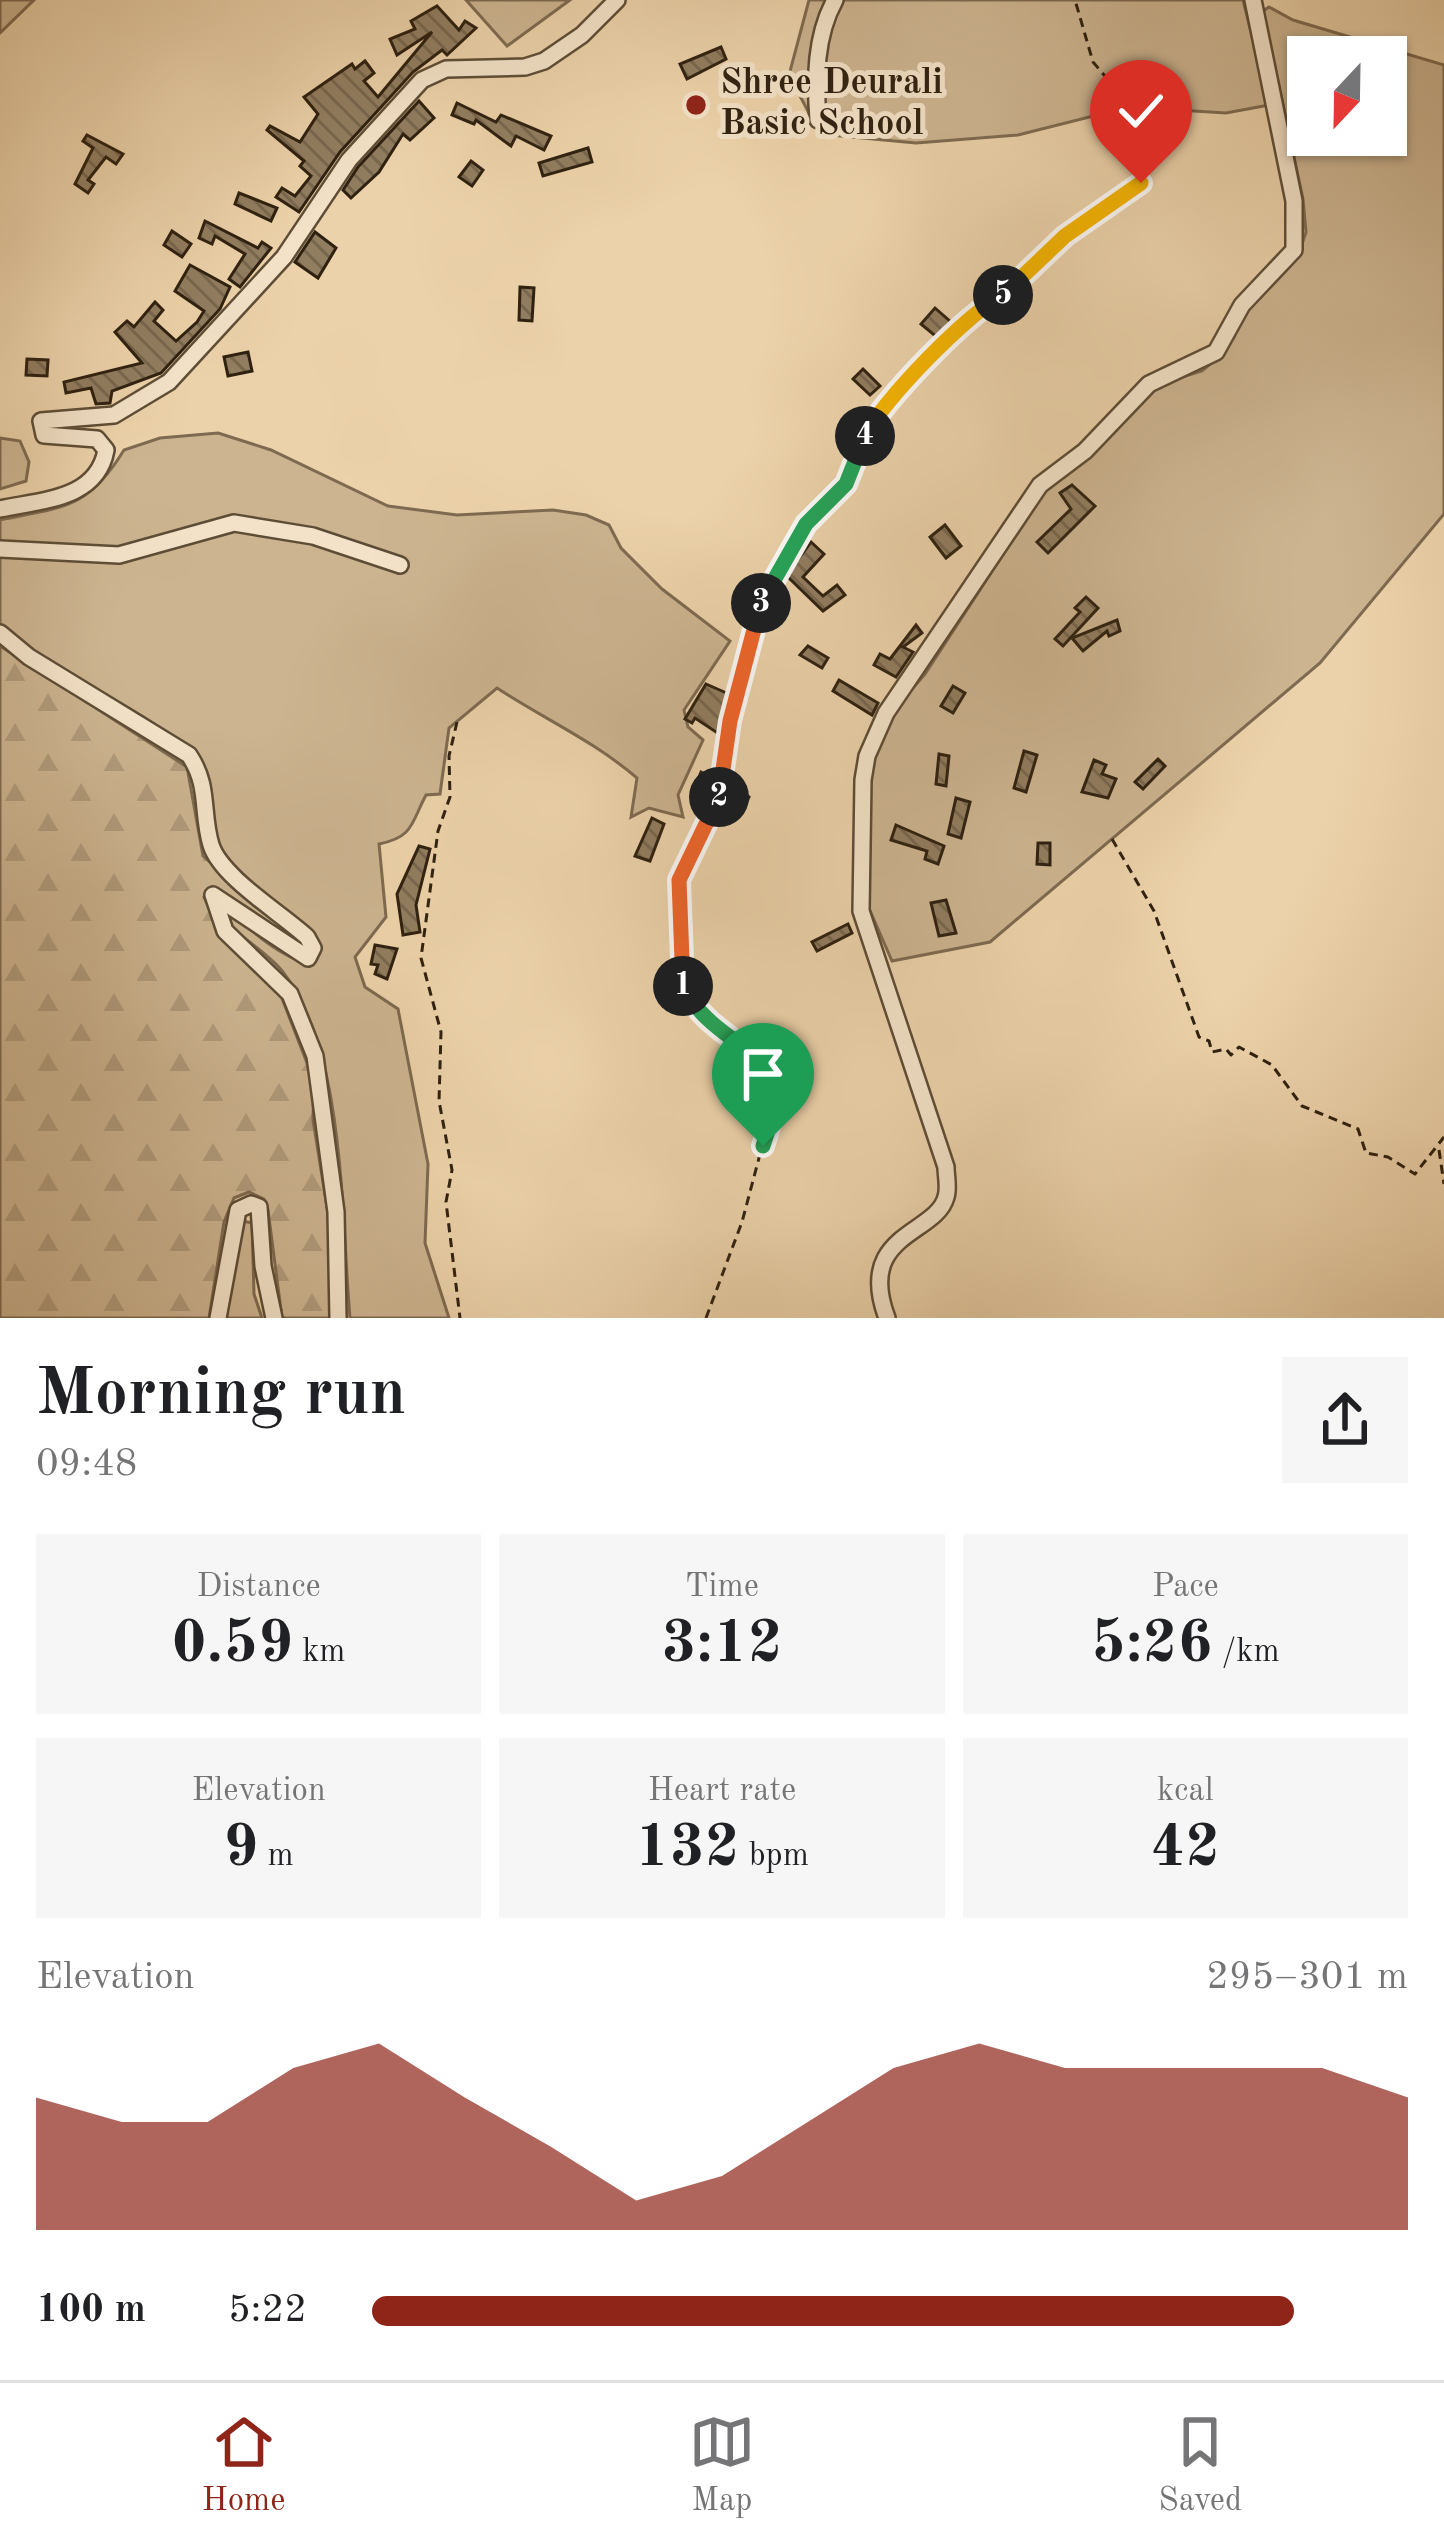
<!DOCTYPE html>
<html lang="en">
<head>
<meta charset="utf-8">
<style>
	:root { --surface:#fff; --page:#f6f6f6; --text:#202124; --muted:#757577; --line:#e0e0e0; --accent:#8f2418 }
	body { margin:0; font-family:"Old Standard TT",serif; background:var(--page); color:var(--text); height:100vh; display:flex; flex-direction:column; font-size:45px; white-space:nowrap }
	* { box-sizing:border-box; margin:0 }
	p { font-size:39px; color:var(--muted) }
	.icon { flex:none; width:66px; height:66px; fill:none; stroke:currentColor; stroke-width:2; stroke-linecap:round; stroke-linejoin:round }
	.map { position:relative; height:1318px; overflow:hidden }
	.drawer { display:flex; flex-direction:column; background:var(--surface); flex:1 }
	.drawer>* { flex:none }
	.needle { width:78px; rotate:202deg }
	.fabs { position:absolute; left:1287px; top:36px; display:grid; gap:24px }
	.fabs a { display:grid; place-items:center; width:120px; height:120px; border-radius:0px; background:var(--surface); box-shadow:0 3px 9px #0004; font-size:60px }
	.pin { position:absolute; display:grid; place-items:center; width:102px; height:102px; color:#fff; margin:-123px -51px; border-radius:50% 50% 50% 0; rotate:-45deg; box-shadow:0 0 12px #0007 }
	.pin .icon { rotate:45deg }
	.km { position:absolute; width:60px; height:60px; margin:-30px; border-radius:50%; background:#222; color:#fff; font-size:33px; line-height:60px; text-align:center }
	.round { display:grid; place-items:center; flex:none; width:126px; height:126px; border-radius:0px; background:var(--page) }
	.overview { display:flex; align-items:center; justify-content:space-between; height:204px; padding:0 36px }
	h1 { font-size:66px; font-weight:700; line-height:90px }
	.figures { display:grid; grid-template-columns:repeat(3,1fr); gap:18px; height:204px; padding:12px 36px }
	.figures div { display:grid; align-content:center; border-radius:0px; background:var(--page); text-align:center }
	.figures b { font-size:60px; font-weight:700 }
	.figures small { font-size:33px; font-weight:400 }
	.figures p { font-size:33px }
	.chart { height:336px; padding:24px 36px }
	.chart p { display:flex; justify-content:space-between }
	.chart svg { width:100%; height:216px; margin-top:12px; fill:var(--accent); opacity:.7 }
	ul { padding:0 36px; list-style:none; font-size:39px }
	li { display:grid; grid-template-columns:192px 144px 1fr; align-items:center; height:90px }
	li i { height:30px; border-radius:15px; background:var(--accent) }
	.menu { display:flex; justify-content:space-around; align-items:center; height:168px; border-top:3px solid var(--line); background:var(--surface); font-size:33px; color:var(--muted) }
	.menu a { display:grid; justify-items:center; gap:6px }
	.menu .selected { color:var(--accent) }
	.map>svg:first-child { display:block }
	.grass { fill:#ccb490; stroke:#7e6a50; stroke-width:3; fill-rule:evenodd }
	.forest { fill:url(#forest-firs); stroke:#7e6a50; stroke-width:3 }
	.building { fill:url(#building-back-hatch); stroke:#2f2110; stroke-width:3 }
	.lines { fill:none; stroke-linecap:round; stroke-linejoin:round }
	.minor-casing { stroke:#5e4d36; stroke-width:20 }
	.path { stroke:#2f2110; stroke-width:3; stroke-dasharray:9 6; stroke-linecap:butt }
	.minor { stroke:#f3e2c8; stroke-width:15 }
	.split-1-casing { stroke:#fff; stroke-width:24 }
	.split-2-casing { stroke:#fff; stroke-width:24 }
	.split-3-casing { stroke:#fff; stroke-width:24 }
	.split-4-casing { stroke:#fff; stroke-width:24 }
	.split-5-casing { stroke:#fff; stroke-width:24 }
	.split-6-casing { stroke:#fff; stroke-width:24 }
	.split-1 { stroke:#22a559; stroke-width:15 }
	.split-2 { stroke:#f0652b; stroke-width:15 }
	.split-3 { stroke:#f0652b; stroke-width:15 }
	.split-4 { stroke:#22a559; stroke-width:15 }
	.split-5 { stroke:#f5b400; stroke-width:15 }
	.split-6 { stroke:#f5b400; stroke-width:15 }
	.poi-dot { fill:#8f2418; stroke:#f3e2c8; stroke-width:4.5 }
	.labels { text-anchor:middle; dominant-baseline:central; stroke-width:10; stroke-linejoin:round; paint-order:stroke }
	.poi-label { font-size:36px; font-weight:bold; fill:#2f2110; stroke:#f3e2c8; text-anchor:start }
</style>
</head>
<body>
<div class="map">
<svg width="1444" height="1318" viewBox="0 0 1444 1318">
	<defs>
		<pattern id="forest-firs" width="22" height="20" patternUnits="userSpaceOnUse" patternTransform="scale(3)"><rect width="22" height="20" fill="#ccb490"/><path d="M5 1l3.5 6h-7zM16 11l3.5 6h-7z" fill="#b09a7b"/></pattern>
		<pattern id="building-back-hatch" width="6" height="6" patternUnits="userSpaceOnUse" patternTransform="scale(3)"><rect width="6" height="6" fill="#917d60"/><path d="M-1 5l2 2M0 0l6 6M5-1l2 2" fill="none" stroke="#77664e"/></pattern>
	</defs>
	<rect width="100%" height="100%" fill="#ecd2aa"/>
	<filter id="stains"><feTurbulence type="fractalNoise" baseFrequency=".00167" numOctaves="4"/><feColorMatrix values="0 0 0 0 .2 0 0 0 0 .09 0 0 0 0 .02 0 0 0 .5 -.17"/></filter>
	<radialGradient id="worn" r=".72"><stop offset=".6" stop-color="#630" stop-opacity="0"/><stop offset="1" stop-color="#630" stop-opacity=".3"/></radialGradient>
	<!-- grass -->
	<g class="grass">
		<polygon points="0,0 34,0 0,33"/>
		<polygon points="466,0 570,0 507,46"/>
		<polygon points="809,0 1243,0 1269,105 1226,113 1129,107 1018,135 916,143 820,134 789,75"/>
		<path d="M1269,7L1293,20L1444,65V514L1320,663L990,942L892,961L868,906L865,838L872,762L887,718L925,674L1045,490L1137,400L1166,382L1202,371L1219,357L1234,337L1239,317L1299,253L1306,232L1303,199L1263,11ZM1308,57H1386V135H1308Z"/>
		<path d="M218,433L271,450L388,506L457,515L553,510L586,515L609,525L621,548L662,589L730,641L684,710L688,727L703,740L678,795L683,817L649,808L631,817L637,778C594,741 544,719 497,688L449,728L440,794L426,795C411,823 414,837 379,844L386,917L355,957L365,987L398,1009L428,1164L425,1243L449,1318H350C341,1218 346,1053 283,972C269,954 244,940 227,923L226,907C252,931 277,956 312,965L321,950C292,909 245,887 219,845C201,817 226,783 192,753C134,701 58,677 0,627V520C64,507 88,509 124,450L160,438Z"/>
		<polygon points="0,438 20,441 29,462 26,481 0,489"/>
		<polygon points="243,1221 252,1223 254,1294 262,1318 225,1318"/>
	</g>
	<!-- forest -->
	<path class="forest" d="M0,646L187,767L203,856L306,947L301,951C271,932 245,904 213,890L204,897L219,931L278,988L314,1081L313,1120L330,1226L332,1318H282L268,1210L264,1199L249,1192L234,1198L224,1222L209,1318H0Z"/>
	<!-- building -->
	<g class="building">
		<polygon points="437,6 459,30 465,21 476,28 447,55 442,50 413,72 340,152 299,212 276,197 282,188 295,196 311,176 300,166 304,161 267,130 270,126 300,142 318,114 304,97 352,64 355,69 365,61 374,73 364,81 378,97 432,32 397,55 390,39 415,29 411,21"/>
		<polygon points="721,47 726,59 687,79 680,64"/>
		<polygon points="419,101 434,118 410,140 403,134 379,172 351,198 343,190 358,167"/>
		<polygon points="457,103 496,122 501,115 551,136 544,150 516,136 511,146 476,120 474,124 452,115"/>
		<polygon points="87,135 123,154 116,164 106,157 88,180 94,184 88,193 75,184 93,148 83,141"/>
		<polygon points="588,148 592,162 543,176 539,163"/>
		<polygon points="471,161 483,170 472,186 459,177"/>
		<polygon points="239,193 277,208 271,221 235,204"/>
		<polygon points="205,221 258,248 262,242 271,248 240,287 229,279 245,254 215,236 212,244 199,238"/>
		<polygon points="172,231 191,244 182,257 164,245"/>
		<polygon points="315,232 336,248 318,278 295,262"/>
		<polygon points="190,265 230,287 220,309 161,373 112,391 110,403 96,404 91,388 66,393 64,382 142,363 115,332 127,321 134,327 155,302 163,310 154,321 176,341 197,322 204,311 175,291"/>
		<polygon points="520,287 534,288 532,321 519,320"/>
		<polygon points="935,308 952,323 939,339 921,324"/>
		<polygon points="248,352 252,371 228,376 224,357"/>
		<polygon points="27,359 48,360 47,376 26,375"/>
		<polygon points="863,369 880,386 870,395 853,379"/>
		<polygon points="1072,485 1095,506 1048,553 1037,542 1071,509 1060,493"/>
		<polygon points="945,525 961,546 946,558 930,537"/>
		<polygon points="811,542 824,554 803,577 823,596 837,585 845,595 823,611 786,575"/>
		<polygon points="1086,597 1098,608 1063,646 1055,639 1080,612 1075,608"/>
		<polygon points="1117,620 1120,631 1109,636 1107,631 1083,651 1072,638"/>
		<polygon points="916,625 922,633 903,647 913,652 896,677 874,665 880,654 890,659"/>
		<polygon points="808,646 828,658 822,668 800,655"/>
		<polygon points="839,680 878,703 872,715 833,691"/>
		<polygon points="706,684 731,695 719,734 695,718 692,723 685,719"/>
		<polygon points="953,686 965,693 953,713 941,706"/>
		<polygon points="1024,751 1037,755 1026,792 1014,788"/>
		<polygon points="939,754 949,756 946,786 936,784"/>
		<polygon points="1158,759 1165,766 1143,789 1135,782"/>
		<polygon points="1094,760 1106,765 1102,774 1116,779 1108,798 1082,792"/>
		<polygon points="701,772 749,797 743,811 694,790"/>
		<polygon points="956,798 970,802 961,838 948,834"/>
		<polygon points="652,818 664,824 650,861 635,856"/>
		<polygon points="896,825 944,846 938,864 925,859 927,851 891,840"/>
		<polygon points="1038,843 1050,843 1050,865 1037,864"/>
		<polygon points="419,846 430,849 416,905 420,932 403,935 397,894"/>
		<polygon points="946,900 956,933 939,936 931,903"/>
		<polygon points="848,924 852,933 817,951 812,942"/>
		<polygon points="375,945 397,949 387,979 375,974 378,965 371,964"/>
	</g>
	<g class="lines">
		<defs>
			<g id="minor">
				<path d="M818,120C815,80 815,36 835,0"/>
				<path d="M0,509C41,500 97,500 106,450L97,439L44,435L41,421L114,415L169,382L284,257L349,160L422,80L446,69L525,67L544,61L582,35L617,0"/>
				<polyline points="0,549 119,555 234,523 313,536 400,565"/>
				<path d="M0,633L29,657L189,755C210,786 201,812 211,845C221,877 281,913 307,937L313,948L308,958L213,895L225,931L290,994L315,1056L336,1212L338,1318"/>
				<polyline points="218,1318 238,1210 251,1204 259,1207 263,1266 274,1318"/>
				<path d="M887,1318C855,1233 936,1235 946,1197C949,1188 946,1176 946,1167L861,911L863,780L867,756L886,713L1040,485L1085,451L1149,384L1216,352L1242,305L1294,250V201L1253,0"/>
			</g>
		</defs>
		<!-- minor casing -->
		<use href="#minor" class="minor-casing"/>
		<!-- path -->
		<g class="path">
			<polyline points="457,722 449,756 450,797 438,831 421,958 441,1032 439,1101 452,1170 446,1202 460,1318"/>
			<polyline points="1112,839 1154,911 1199,1037 1209,1041 1212,1052 1226,1049 1231,1055 1239,1047 1272,1065 1302,1106 1358,1129 1366,1153 1388,1157 1415,1174 1444,1137"/>
			<polyline points="1439,1150 1444,1184"/>
			<polyline points="706,1318 742,1222 776,1094 768,1072 707,1017 681,982 678,880 721,789 730,720 763,598 806,523 846,484 870,425 914,370 937,355 983,305 1025,277 1065,236 1141,183 1140,117 1093,62 1075,0"/>
		</g>
		<!-- minor -->
		<use href="#minor" class="minor"/>
	</g>
	<g class="lines">
		<defs>
			<path id="split-1" d="M683,986C719,1058 801,1040 763,1146"/>
			<polyline id="split-2" points="683,986 679,880 719,797"/>
			<polyline id="split-3" points="719,797 730,721 761,603"/>
			<polyline id="split-4" points="761,603 806,524 846,484 865,436"/>
			<path id="split-5" d="M865,436C880,403 971,310 1003,295"/>
			<polyline id="split-6" points="1003,295 1065,236 1141,183"/>
		</defs>
		<!-- split-1 casing -->
		<use href="#split-1" class="split-1-casing"/>
		<!-- split-2 casing -->
		<use href="#split-2" class="split-2-casing"/>
		<!-- split-3 casing -->
		<use href="#split-3" class="split-3-casing"/>
		<!-- split-4 casing -->
		<use href="#split-4" class="split-4-casing"/>
		<!-- split-5 casing -->
		<use href="#split-5" class="split-5-casing"/>
		<!-- split-6 casing -->
		<use href="#split-6" class="split-6-casing"/>
		<!-- split-1 -->
		<use href="#split-1" class="split-1"/>
		<!-- split-2 -->
		<use href="#split-2" class="split-2"/>
		<!-- split-3 -->
		<use href="#split-3" class="split-3"/>
		<!-- split-4 -->
		<use href="#split-4" class="split-4"/>
		<!-- split-5 -->
		<use href="#split-5" class="split-5"/>
		<!-- split-6 -->
		<use href="#split-6" class="split-6"/>
	</g>
	<!-- markers -->
	<circle class="poi-dot" cx="696" cy="105" r="12"/>
	<g class="labels">
		<!-- poi labels -->
		<g class="poi-label">
			<text x="720" y="84">Shree Deurali<tspan x="720" dy="41">Basic School</tspan></text>
		</g>
	</g>
	<rect width="100%" height="100%" filter="url(#stains)"/>
	<rect width="100%" height="100%" fill="url(#worn)"/>
</svg>
<div class="fabs">
<a><svg class="needle" viewBox="-14 -14 28 28"><path d="M0-13l5 13h-10z" fill="#e53935"/><path d="M0 13l5-13h-10z" fill="#757577"/></svg></a>
</div>
<div class="pin" style="left:763px;top:1146px;background:#1e9e55"><svg class="icon" aria-label="arrive" viewBox="0 0 24 24"><path d="M6 21V4h12l-3 4 3 4H6"/></svg></div>
<div class="pin" style="left:1141px;top:183px;background:#d93025"><svg class="icon" aria-label="check" viewBox="0 0 24 24"><path d="M5 12l5 5 9-10"/></svg></div>
<b class="km" style="left:683px;top:986px">1</b>
<b class="km" style="left:719px;top:797px">2</b>
<b class="km" style="left:761px;top:603px">3</b>
<b class="km" style="left:865px;top:436px">4</b>
<b class="km" style="left:1003px;top:295px">5</b>
</div>
<section class="drawer">
<div class="overview"><div><h1>Morning run</h1><p>09:48</p></div><a class="round"><svg class="icon" aria-label="share" viewBox="0 0 24 24"><path d="M12 15V3M7 8l5-5 5 5M5 13v7h14v-7"/></svg></a></div>
<div class="figures">
<div><p>Distance</p><b>0.59<small> km</small></b></div>
<div><p>Time</p><b>3:12</b></div>
<div><p>Pace</p><b>5:26<small> /km</small></b></div>
</div>
<div class="figures">
<div><p>Elevation</p><b>9<small> m</small></b></div>
<div><p>Heart rate</p><b>132<small> bpm</small></b></div>
<div><p>kcal</p><b>42</b></div>
</div>
<div class="chart"><p><span>Elevation</span>295–301 m</p>
<svg viewBox="0 0 160 44" preserveAspectRatio="none"><path d="M0 44V17L10 22L20 22L30 11L40 6L50 17L60 27L70 38L80 33L90 22L100 11L110 6L120 11L130 11L140 11L150 11L160 17V44z"/></svg>
</div>
<ul>
<li><b>100 m</b>5:22<i style="width:89%"></i></li>
</ul>
</section>
<nav class="menu">
<a class="selected"><svg class="icon" aria-label="home" viewBox="0 0 24 24"><path d="M3 11l9-7 9 7M6 9v11h12V9"/></svg>Home</a>
<a><svg class="icon" aria-label="map" viewBox="0 0 24 24"><path d="M3 6l6-2 6 2 6-2v14l-6 2-6-2-6 2zM9 4v14M15 6v14"/></svg>Map</a>
<a><svg class="icon" aria-label="saved" viewBox="0 0 24 24"><path d="M7 4h10v16l-5-4-5 4z"/></svg>Saved</a>
</nav>
</body>
</html>
